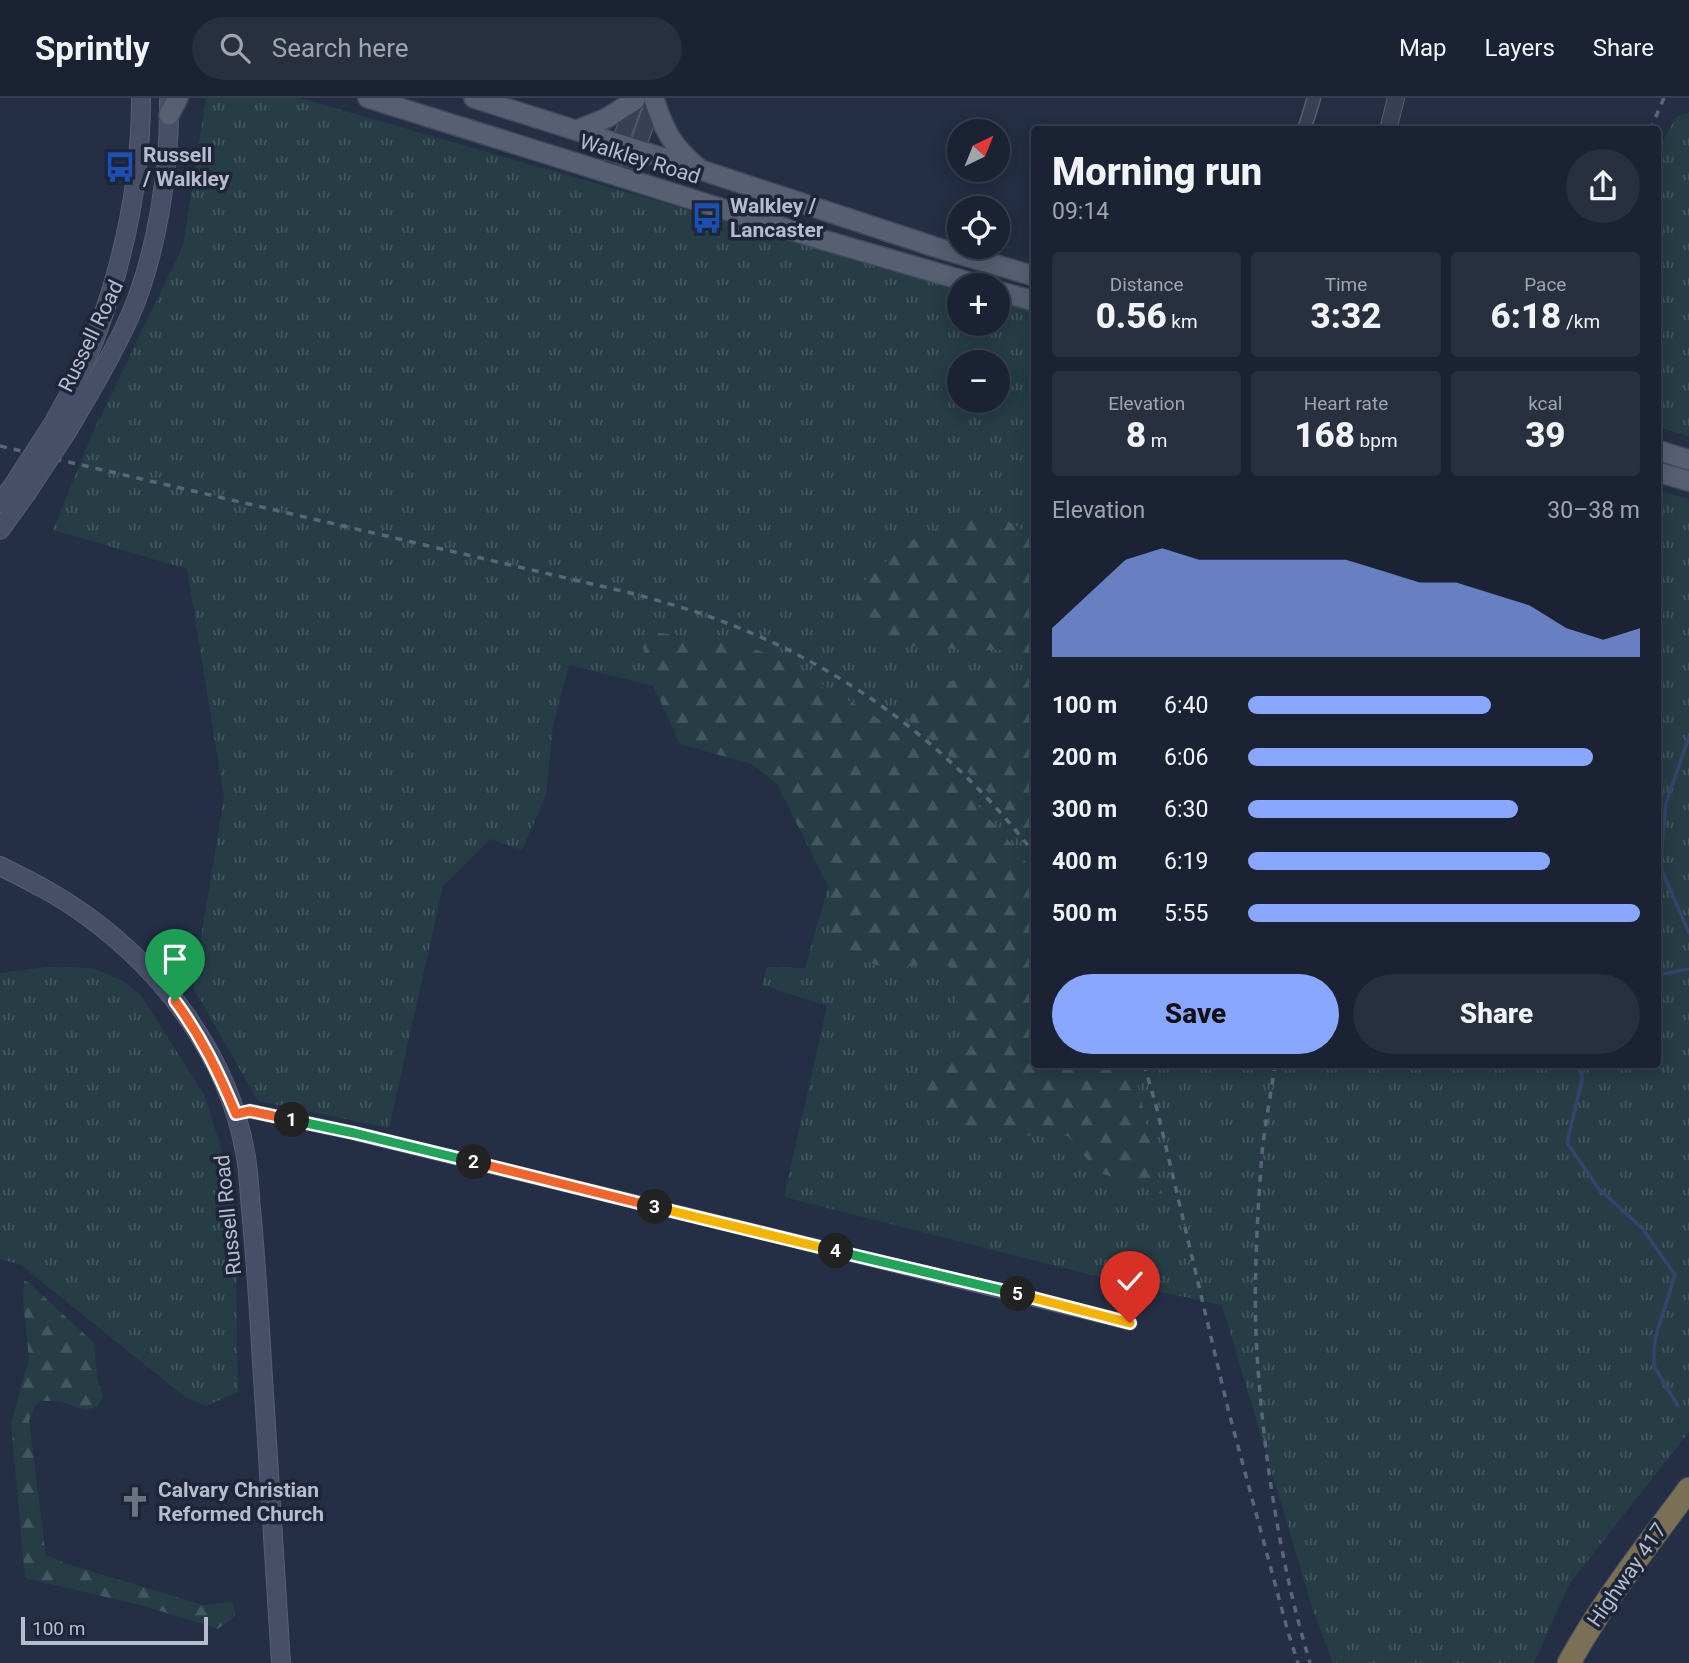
<!DOCTYPE html>
<html lang="en">
<head>
<meta charset="utf-8">
<style>
	:root { --surface:#1b2233; --page:#282f3f; --text:#f1f3f6; --muted:#a0a4ac; --line:#393f4e; --accent:#89a7ff }
	body { margin:0; font-family:Roboto,sans-serif; background:var(--page); color:var(--text); height:100vh; display:flex; flex-direction:column; font-size:26px; white-space:nowrap }
	* { box-sizing:border-box; margin:0 }
	p { font-size:23px; color:var(--muted) }
	.icon { flex:none; width:38px; height:38px; fill:none; stroke:currentColor; stroke-width:2; stroke-linecap:round; stroke-linejoin:round }
	.map { position:relative; flex:1; overflow:hidden }
	.panel { position:absolute; left:1031px; top:28px; width:630px; height:942px; display:flex; flex-direction:column; background:var(--surface); border-radius:7px; box-shadow:0 4px 18px #0003,0 0 0 2px var(--line) }
	.panel>* { flex:none }
	.needle { width:46px; rotate:43deg }
	.tools { position:absolute; left:947px; top:21px; display:grid; gap:14px }
	.tools a { display:grid; place-items:center; width:63px; height:63px; border-radius:50%; background:var(--surface); box-shadow:0 4px 18px #0003,0 0 0 2px var(--line); font-size:35px }
	.scale { position:absolute; left:21px; bottom:18px; width:187px; box-sizing:border-box; padding-left:7px; border:4px solid #b6bccd; border-top:0; font-size:19px; line-height:24px; white-space:nowrap; color:#b6bccd; -webkit-text-stroke:5px #1e2539; paint-order:stroke }
	.pin { position:absolute; display:grid; place-items:center; width:60px; height:60px; color:#fff; margin:-72px -30px; border-radius:50% 50% 50% 0; rotate:-45deg; box-shadow:0 0 7px #0007 }
	.pin .icon { rotate:45deg }
	.km { position:absolute; width:35px; height:35px; margin:-18px; border-radius:50%; background:#222; color:#fff; font-size:19px; line-height:35px; text-align:center }
	.round { display:grid; place-items:center; flex:none; width:74px; height:74px; border-radius:37px; background:var(--page) }
	.summary { display:flex; align-items:center; justify-content:space-between; height:119px; padding:0 21px }
	h1 { font-size:38px; font-weight:800; line-height:52px }
	.metrics { display:grid; grid-template-columns:repeat(3,1fr); gap:10px; height:119px; padding:7px 21px }
	.metrics div { display:grid; align-content:center; border-radius:7px; background:var(--page); text-align:center }
	.metrics b { font-size:35px; font-weight:800 }
	.metrics small { font-size:19px; font-weight:400 }
	.metrics p { font-size:19px }
	.chart { height:196px; padding:14px 21px }
	.chart p { display:flex; justify-content:space-between }
	.chart svg { width:100%; height:126px; margin-top:7px; fill:var(--accent); opacity:.7 }
	.cta { display:flex; gap:14px; margin-top:auto; padding:14px 21px }
	.cta a { flex:1; height:80px; border-radius:42px; background:var(--accent); color:#111; font-size:28px; font-weight:800; line-height:80px; text-align:center }
	.cta a+a { background:var(--page); color:var(--text) }
	ul { padding:0 21px; list-style:none; font-size:23px }
	li { display:grid; grid-template-columns:112px 84px 1fr; align-items:center; height:52px }
	li i { height:18px; border-radius:9px; background:var(--accent) }
	header { display:flex; align-items:center; gap:42px; box-sizing:border-box; height:98px; padding:0 35px; background:var(--surface); border-bottom:2px solid var(--line) }
	header strong { font-size:33px }
	nav { display:flex; gap:38px; margin-inline-start:auto; font-size:24px }
	.search { width:490px; height:63px; background:var(--page); display:flex; align-items:center; gap:18px; box-sizing:border-box; padding:0 24px; border-radius:38px; color:var(--muted); font-size:26px }
	.map>svg:first-child { display:block }
	.grass { fill:url(#grass-tufts); fill-rule:evenodd }
	.forest { fill:url(#forest-firs) }
	.lines { fill:none; stroke-linecap:round; stroke-linejoin:round }
	.stream { stroke:#35446b; stroke-width:3.5 }
	.minor-casing { stroke:#575e71; stroke-width:15 }
	.tertiary-casing { stroke:#575e71; stroke-width:18 }
	.secondary-casing { stroke:#575e71; stroke-width:20 }
	.primary-casing { stroke:#43495d; stroke-width:22 }
	.motorway-casing { stroke:#41485b; stroke-width:25 }
	.minor { stroke:#394053; stroke-width:12 }
	.tertiary { stroke:#394053; stroke-width:16 }
	.secondary { stroke:#474e67; stroke-width:18 }
	.primary { stroke:#575f73; stroke-width:19 }
	.motorway { stroke:#7a7055; stroke-width:23 }
	.rail { stroke:#5b647b; stroke-width:3.5; stroke-dasharray:7 7; stroke-linecap:butt }
	.secondary-bridge-casing { stroke:#575e71; stroke-width:20; stroke-linecap:butt }
	.secondary-bridge { stroke:#474e67; stroke-width:18 }
	.split-1-casing { stroke:#fff; stroke-width:14 }
	.split-2-casing { stroke:#fff; stroke-width:14 }
	.split-3-casing { stroke:#fff; stroke-width:14 }
	.split-4-casing { stroke:#fff; stroke-width:14 }
	.split-5-casing { stroke:#fff; stroke-width:14 }
	.split-6-casing { stroke:#fff; stroke-width:14 }
	.split-1 { stroke:#f0652b; stroke-width:9 }
	.split-2 { stroke:#22a559; stroke-width:9 }
	.split-3 { stroke:#f0652b; stroke-width:9 }
	.split-4 { stroke:#f5b400; stroke-width:9 }
	.split-5 { stroke:#22a559; stroke-width:9 }
	.split-6 { stroke:#f5b400; stroke-width:9 }
	.labels { text-anchor:middle; dominant-baseline:central; stroke-width:7; stroke-linejoin:round; paint-order:stroke }
	.poi-label { font-size:21px; font-weight:bold; fill:#b6bccd; stroke:#1e2539; text-anchor:start }
	.street-label { font-size:21px; fill:#b6bccd; stroke:#1e2539 }
</style>
</head>
<body>
<header>
<strong>Sprintly</strong>
<div class="search"><svg class="icon" aria-label="search" viewBox="0 0 24 24"><circle cx="10" cy="10" r="6"/><path d="M15 15l6 6"/></svg>Search here</div>
<nav><a>Map</a><a>Layers</a><a>Share</a></nav>
</header>
<div class="map">
<svg width="1689" height="1565" viewBox="0 0 1689 1565">
	<defs>
		<pattern id="grass-tufts" width="24" height="20" patternUnits="userSpaceOnUse" patternTransform="scale(1.75)"><rect width="24" height="20" fill="#263d45"/><path d="M3 7l-1-3M5 7V3M7 7l1-3M15 17l-1-3M17 17v-4M19 17l1-3" fill="none" stroke="#43575f"/></pattern>
		<pattern id="forest-firs" width="22" height="20" patternUnits="userSpaceOnUse" patternTransform="scale(1.75)"><rect width="22" height="20" fill="#263d45"/><path d="M5 1l3.5 6h-7zM16 11l3.5 6h-7z" fill="#43575f"/></pattern>
	</defs>
	<rect width="100%" height="100%" fill="#242e44"/>
	<!-- grass -->
	<g class="grass">
		<path d="M206,0H300L959,190V226H998V201L1034,212V966H1657V392L1689,401V1334L1570,1485L1534,1565H1333L1312,1509L1222,1207L1147,1191L784,1099L827,908L762,887L767,869L805,870L828,789L777,686L752,666L680,646L653,588L569,567L553,627L546,697L522,752L490,741L443,788L389,1030L258,1003L193,889L224,699L187,471L53,432L93,334L183,148ZM959,264H998V303H959Z"/>
		<polygon points="1689,15 1689,338 1657,329 1657,53 1677,18"/>
		<polygon points="46,869 92,870 121,882 140,896 205,998 235,1095 238,1294 206,1308 185,1299 21,1167 0,1161 0,875"/>
	</g>
	<!-- forest -->
	<g class="forest">
		<polygon points="977,413 1000,419 1034,438 1034,552 1029,555 997,552 965,553 931,547 906,549 878,539 857,527 852,517 859,486 876,474 905,444 922,439 943,426 956,416"/>
		<polygon points="651,534 731,543 780,560 880,622 965,694 1017,752 1034,775 1034,966 1133,966 1162,1096 1098,1074 1068,1038 1032,1038 940,1027 921,994 961,949 955,879 940,855 917,867 889,871 829,851 834,806 829,789 777,686 752,666 680,646 654,588 643,549"/>
		<polygon points="1034,573 1034,741 963,669 901,615 905,604 969,575 1007,575"/>
		<polygon points="24,1183 28,1184 94,1245 97,1280 103,1298 98,1308 86,1312 59,1303 40,1303 34,1309 29,1323 46,1459 50,1458 64,1465 203,1507 231,1504 234,1508 235,1518 218,1531 144,1508 25,1480 11,1325 29,1260 23,1203"/>
	</g>
	<g class="lines">
		<!-- stream -->
		<g class="stream">
			<polyline points="1689,639 1666,705 1660,768 1689,835"/>
			<polyline points="1657,877 1689,871"/>
			<polyline points="1582,966 1582,982 1567,1045 1599,1091 1643,1131 1675,1177 1657,1234 1654,1250 1654,1268 1678,1308"/>
		</g>
		<defs>
			<g id="minor">
				<polyline points="1304,32 1314,0"/>
				<polyline points="236,1016 250,1013 354,1035 1130,1225"/>
			</g>
			<g id="tertiary">
				<polyline points="1388,32 1396,0"/>
				<polyline points="609,75 636,0"/>
				<polyline points="626,81 655,0"/>
			</g>
			<g id="secondary">
				<path d="M51,329C69,298 86,266 98,232C125,158 141,79 141,0"/>
				<path d="M66,335C89,296 112,258 130,218C157,156 170,70 169,3"/>
				<polyline points="0,405 12,389"/>
				<polyline points="0,432 26,396"/>
				<path d="M0,768C30,783 60,798 87,818C164,874 228,958 245,1054C249,1073 249,1092 251,1111C256,1162 259,1213 262,1264C268,1365 275,1465 281,1565"/>
			</g>
			<g id="primary">
				<polyline points="368,0 813,139 979,187"/>
				<polyline points="474,0 701,72 935,149 1034,178"/>
				<path d="M654,1C664,32 672,48 697,69"/>
				<polyline points="169,17 178,0"/>
				<polyline points="577,32 607,20 635,2"/>
				<polyline points="998,193 1034,203"/>
				<polyline points="1657,352 1689,362"/>
				<polyline points="1657,374 1689,383"/>
			</g>
			<path id="motorway" d="M1569,1565C1603,1503 1647,1448 1689,1391"/>
		</defs>
		<!-- minor casing -->
		<use href="#minor" class="minor-casing"/>
		<!-- tertiary casing -->
		<use href="#tertiary" class="tertiary-casing"/>
		<!-- secondary casing -->
		<use href="#secondary" class="secondary-casing"/>
		<!-- primary casing -->
		<use href="#primary" class="primary-casing"/>
		<!-- motorway casing -->
		<use href="#motorway" class="motorway-casing"/>
		<!-- minor -->
		<use href="#minor" class="minor"/>
		<!-- tertiary -->
		<use href="#tertiary" class="tertiary"/>
		<!-- secondary -->
		<use href="#secondary" class="secondary"/>
		<!-- primary -->
		<use href="#primary" class="primary"/>
		<!-- motorway -->
		<use href="#motorway" class="motorway"/>
		<!-- rail -->
		<g class="rail">
			<polyline points="1650,32 1664,0"/>
			<path d="M0,348L635,496C662,504 690,511 716,521C843,567 952,649 1034,755"/>
			<polyline points="1144,966 1157,1011 1228,1311 1288,1534 1298,1565"/>
			<path d="M1275,966C1271,996 1265,1026 1262,1055C1257,1122 1253,1190 1257,1257C1264,1361 1280,1465 1310,1565"/>
		</g>
		<defs>
			<g id="secondary-bridge">
				<polyline points="12,389 51,329"/>
				<polyline points="26,396 66,335"/>
			</g>
		</defs>
		<!-- secondary-bridge casing -->
		<use href="#secondary-bridge" class="secondary-bridge-casing"/>
		<!-- secondary-bridge -->
		<use href="#secondary-bridge" class="secondary-bridge"/>
	</g>
	<g class="lines">
		<defs>
			<path id="split-1" d="M175,903C202,940 218,973 236,1016L250,1013L292,1022"/>
			<polyline id="split-2" points="292,1022 354,1035 474,1064"/>
			<polyline id="split-3" points="474,1064 655,1109"/>
			<polyline id="split-4" points="655,1109 836,1153"/>
			<polyline id="split-5" points="836,1153 1018,1196"/>
			<polyline id="split-6" points="1018,1196 1130,1225"/>
		</defs>
		<!-- split-1 casing -->
		<use href="#split-1" class="split-1-casing"/>
		<!-- split-2 casing -->
		<use href="#split-2" class="split-2-casing"/>
		<!-- split-3 casing -->
		<use href="#split-3" class="split-3-casing"/>
		<!-- split-4 casing -->
		<use href="#split-4" class="split-4-casing"/>
		<!-- split-5 casing -->
		<use href="#split-5" class="split-5-casing"/>
		<!-- split-6 casing -->
		<use href="#split-6" class="split-6-casing"/>
		<!-- split-1 -->
		<use href="#split-1" class="split-1"/>
		<!-- split-2 -->
		<use href="#split-2" class="split-2"/>
		<!-- split-3 -->
		<use href="#split-3" class="split-3"/>
		<!-- split-4 -->
		<use href="#split-4" class="split-4"/>
		<!-- split-5 -->
		<use href="#split-5" class="split-5"/>
		<!-- split-6 -->
		<use href="#split-6" class="split-6"/>
	</g>
	<!-- icons -->
	<defs>
		<symbol id="bus-bare" viewBox="-9 -9 18 18"><path d="M-5-6H5V4H4V6H2V4H-2V6H-4V4H-5ZM-3.5-4V0h7V-4ZM-3.5 1.2v1.5H-2V1.2ZM2 1.2v1.5H3.5V1.2Z" fill="#1a4fb4" stroke="#1e2539" stroke-width="2.5" paint-order="stroke"/></symbol>
		<symbol id="church-bare" viewBox="-9 -9 18 18"><path d="M-1.2-6h2.4v3.5h3.3v2.4h-3.3V6h-2.4V-.1h-3.3v-2.4h3.3Z" fill="#6b7280" stroke="#1e2539" stroke-width="2.5" paint-order="stroke"/></symbol>
	</defs>
	<g fill-rule="evenodd">
		<use href="#bus-bare" x="98" y="47" width="44" height="44"/>
		<use href="#bus-bare" x="685" y="98" width="44" height="44"/>
		<use href="#church-bare" x="113" y="1382" width="44" height="44"/>
	</g>
	<g class="labels">
		<!-- poi labels -->
		<g class="poi-label">
			<text x="143" y="57">Russell<tspan x="143" dy="24">/ Walkley</tspan></text>
			<text x="730" y="108">Walkley /<tspan x="730" dy="24">Lancaster</tspan></text>
			<text x="158" y="1392">Calvary Christian<tspan x="158" dy="24">Reformed Church</tspan></text>
		</g>
		<!-- street labels -->
		<g class="street-label">
			<text transform="translate(640 61) rotate(17)">Walkley Road</text>
			<text transform="translate(91 238) rotate(-64)">Russell Road</text>
			<text transform="translate(228 1117) rotate(-96)">Russell Road</text>
			<text transform="translate(1627 1477) rotate(-55)">Highway 417</text>
		</g>
	</g>
</svg>
<div class="tools">
<a><svg class="needle" viewBox="-14 -14 28 28"><path d="M0-13l5 13h-10z" fill="#e53935"/><path d="M0 13l5-13h-10z" fill="#a0a4ac"/></svg></a>
<a><svg class="icon" aria-label="locate" viewBox="0 0 24 24"><circle cx="12" cy="12" r="6"/><path d="M12 2v4M12 18v4M2 12h4M18 12h4"/></svg></a>
<a>+</a>
<a>−</a>
</div>
<div class="scale">100 m</div>
<div class="pin" style="left:175px;top:903px;background:#1e9e55"><svg class="icon" aria-label="arrive" viewBox="0 0 24 24"><path d="M6 21V4h12l-3 4 3 4H6"/></svg></div>
<div class="pin" style="left:1130px;top:1225px;background:#d93025"><svg class="icon" aria-label="check" viewBox="0 0 24 24"><path d="M5 12l5 5 9-10"/></svg></div>
<b class="km" style="left:292px;top:1022px">1</b>
<b class="km" style="left:474px;top:1064px">2</b>
<b class="km" style="left:655px;top:1109px">3</b>
<b class="km" style="left:836px;top:1153px">4</b>
<b class="km" style="left:1018px;top:1196px">5</b>
<section class="panel">
<div class="summary"><div><h1>Morning run</h1><p>09:14</p></div><a class="round"><svg class="icon" aria-label="share" viewBox="0 0 24 24"><path d="M12 15V3M7 8l5-5 5 5M5 13v7h14v-7"/></svg></a></div>
<div class="metrics">
<div><p>Distance</p><b>0.56<small> km</small></b></div>
<div><p>Time</p><b>3:32</b></div>
<div><p>Pace</p><b>6:18<small> /km</small></b></div>
</div>
<div class="metrics">
<div><p>Elevation</p><b>8<small> m</small></b></div>
<div><p>Heart rate</p><b>168<small> bpm</small></b></div>
<div><p>kcal</p><b>39</b></div>
</div>
<div class="chart"><p><span>Elevation</span>30–38 m</p>
<svg viewBox="0 0 160 44" preserveAspectRatio="none"><path d="M0 44V34L10 22L20 10L30 6L40 10L50 10L60 10L70 10L80 10L90 14L100 18L110 18L120 22L130 26L140 34L150 38L160 34V44z"/></svg>
</div>
<ul>
<li><b>100 m</b>6:40<i style="width:62%"></i></li>
<li><b>200 m</b>6:06<i style="width:88%"></i></li>
<li><b>300 m</b>6:30<i style="width:69%"></i></li>
<li><b>400 m</b>6:19<i style="width:77%"></i></li>
<li><b>500 m</b>5:55<i style="width:100%"></i></li>
</ul>
<div class="cta"><a>Save</a><a>Share</a></div>
</section>
</div>
</body>
</html>
